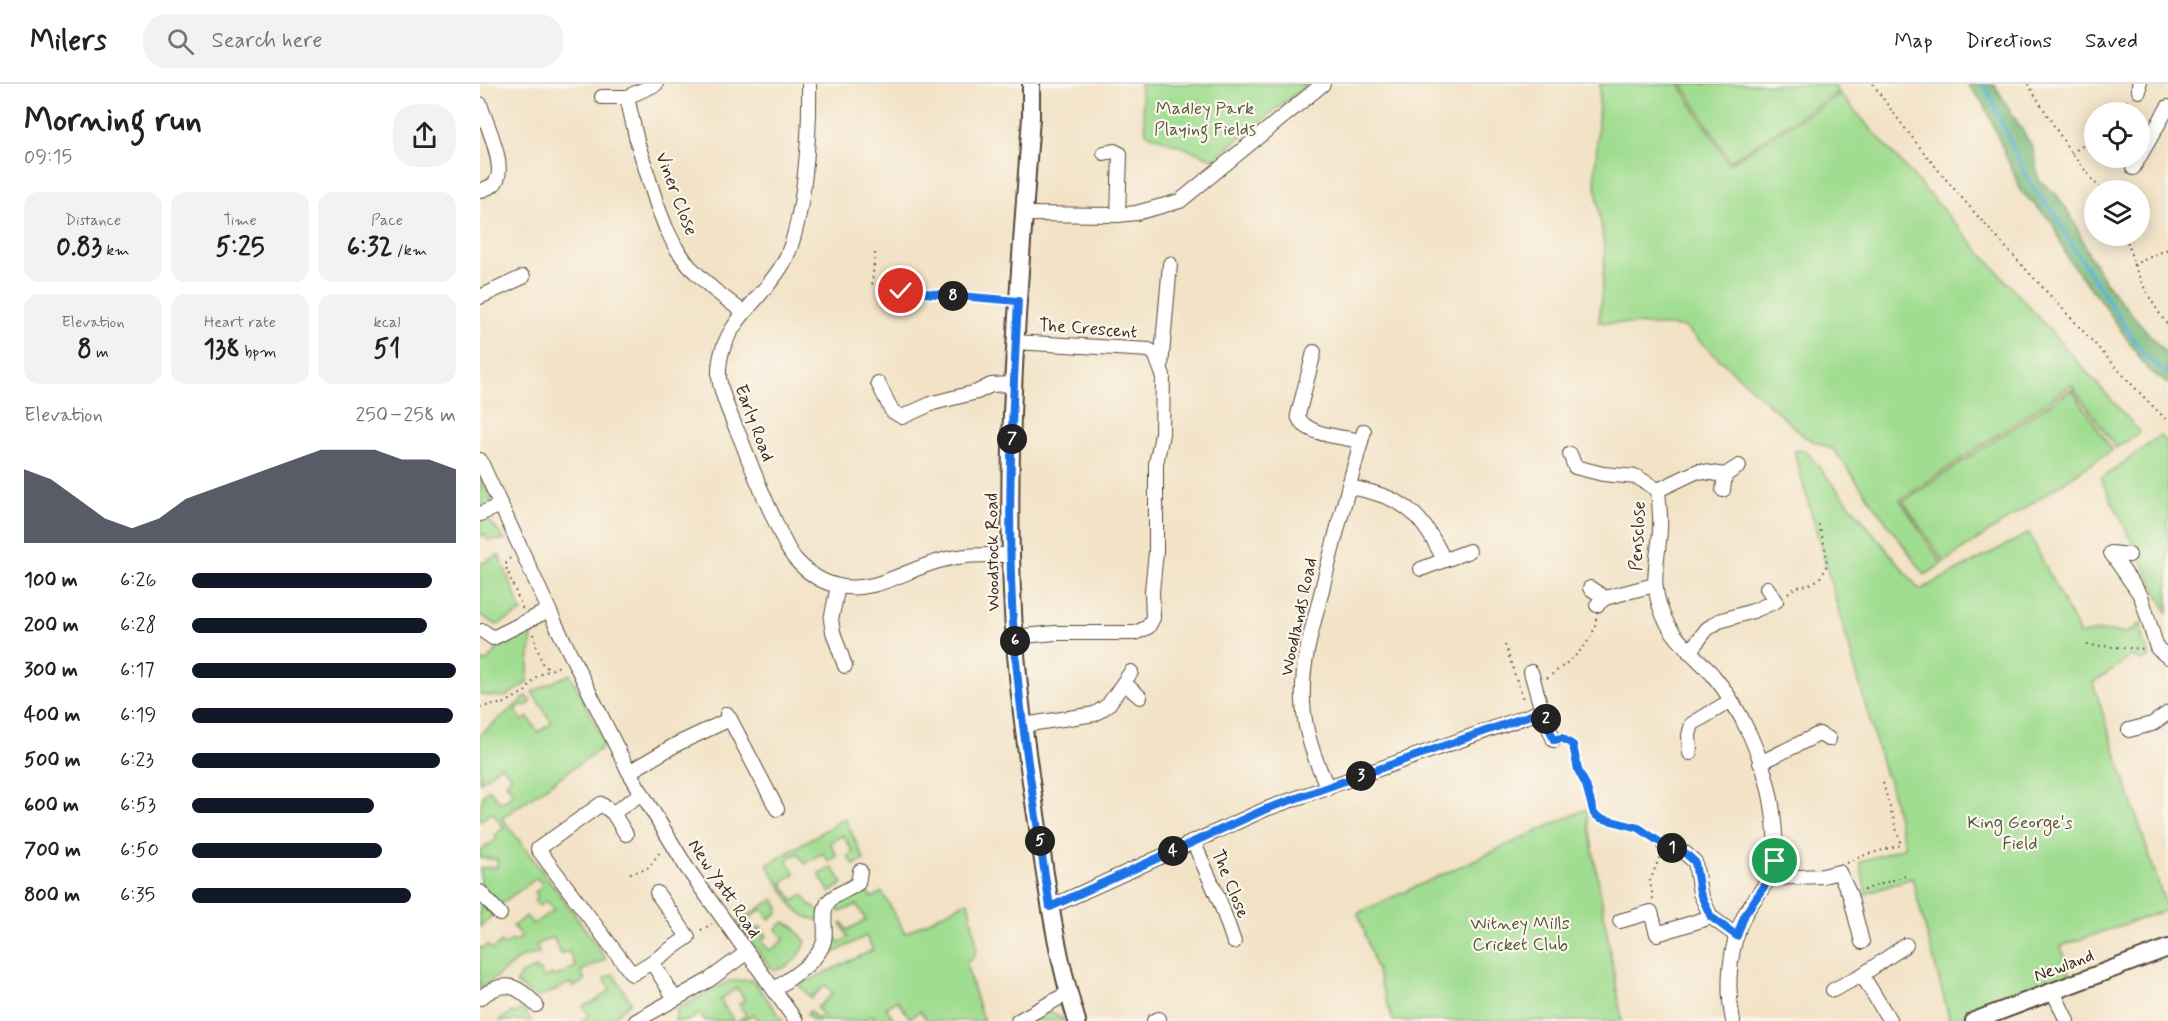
<!DOCTYPE html>
<html lang="en">
<head>
<meta charset="utf-8">
<style>
	:root { --surface:#fff; --page:#f2f2f2; --text:#222; --muted:#767676; --line:#e0e0e0; --accent:#111827 }
	body { margin:0; font-family:Mynerve,sans-serif; background:var(--page); color:var(--text); height:100vh; display:flex; flex-direction:column; font-size:22px; white-space:nowrap }
	* { box-sizing:border-box; margin:0 }
	p { font-size:20px; color:var(--muted) }
	.icon { flex:none; width:33px; height:33px; fill:none; stroke:currentColor; stroke-width:2; stroke-linecap:round; stroke-linejoin:round }
	.map { position:relative; flex:1; overflow:hidden }
	.side { display:flex; flex-direction:column; background:var(--surface); width:480px }
	.side>* { flex:none }
	.fabs { position:absolute; left:1604px; top:18px; display:grid; gap:12px }
	.fabs a { display:grid; place-items:center; width:66px; height:66px; border-radius:50%; background:var(--surface); box-shadow:0 3px 15px #0003; font-size:30px }
	.pin { position:absolute; display:grid; place-items:center; width:51px; height:51px; color:#fff; margin:-26px; border:3px solid #fff; border-radius:50%; box-shadow:0 2px 6px #0007 }
	.km { position:absolute; width:30px; height:30px; margin:-15px; border-radius:50%; background:#222; color:#fff; font-size:16px; line-height:30px; text-align:center }
	.round { display:grid; place-items:center; flex:none; width:63px; height:63px; border-radius:24px; background:var(--page) }
	.overview { display:flex; align-items:center; justify-content:space-between; height:102px; padding:0 24px }
	h1 { font-size:33px; font-weight:800; line-height:45px }
	.stats { display:grid; grid-template-columns:repeat(3,1fr); gap:9px; height:102px; padding:6px 24px }
	.stats div { display:grid; align-content:center; border-radius:15px; background:var(--page); text-align:center }
	.stats b { font-size:26px; font-weight:800 }
	.stats small { font-size:16px; font-weight:400 }
	.stats p { font-size:16px }
	.chart { height:168px; padding:12px 24px }
	.chart p { display:flex; justify-content:space-between }
	.chart svg { width:100%; height:108px; margin-top:6px; fill:var(--accent); opacity:.7 }
	ul { padding:0 24px; list-style:none; font-size:20px }
	li { display:grid; grid-template-columns:96px 72px 1fr; align-items:center; height:45px }
	li i { height:15px; border-radius:8px; background:var(--accent) }
	header { display:flex; align-items:center; gap:36px; box-sizing:border-box; height:84px; padding:0 30px; background:var(--surface); border-bottom:2px solid var(--line) }
	header strong { font-size:28px }
	nav { display:flex; gap:33px; margin-inline-start:auto; font-size:21px }
	.search { width:420px; height:54px; background:var(--page); display:flex; align-items:center; gap:15px; box-sizing:border-box; padding:0 21px; border-radius:24px; color:var(--muted); font-size:22px }
	main { display:flex; flex:1; min-height:0 }
	.map>svg:first-child { display:block }
	.green { fill:#a1dd91; stroke:#6e8458; stroke-width:1.5 }
	.forest { fill:#80bc7b; stroke:#5e734c; stroke-width:1.5 }
	.lines { fill:none; stroke-linecap:round; stroke-linejoin:round }
	.stream { stroke:#4daccc; stroke-width:4 }
	.minor-casing { stroke:#564637; stroke-width:16 }
	.major-casing { stroke:#564637; stroke-width:20 }
	.path { stroke:#564637; stroke-width:2; stroke-dasharray:1.5 4.5; stroke-linecap:butt }
	.minor { stroke:#fff; stroke-width:14 }
	.major { stroke:#fff; stroke-width:16 }
	.route-casing { stroke:#fff; stroke-width:12 }
	.route { stroke:#1a73e8; stroke-width:8 }
	.labels { text-anchor:middle; dominant-baseline:central; stroke-width:4.5; stroke-linejoin:round; paint-order:stroke }
	.park-label { font-size:18px; fill:#54573b; stroke:#fbf7ec }
	.street-label { font-size:18px; fill:#3b2a1e; stroke:#fbf7ec }
</style>
</head>
<body>
<header>
<strong>Milers</strong>
<div class="search"><svg class="icon" aria-label="search" viewBox="0 0 24 24"><circle cx="10" cy="10" r="6"/><path d="M15 15l6 6"/></svg>Search here</div>
<nav><a>Map</a><a>Directions</a><a>Saved</a></nav>
</header>
<main>
<section class="side">
<div class="overview"><div><h1>Morning run</h1><p>09:15</p></div><a class="round"><svg class="icon" aria-label="share" viewBox="0 0 24 24"><path d="M12 15V3M7 8l5-5 5 5M5 13v7h14v-7"/></svg></a></div>
<div class="stats">
<div><p>Distance</p><b>0.83<small> km</small></b></div>
<div><p>Time</p><b>5:25</b></div>
<div><p>Pace</p><b>6:32<small> /km</small></b></div>
</div>
<div class="stats">
<div><p>Elevation</p><b>8<small> m</small></b></div>
<div><p>Heart rate</p><b>138<small> bpm</small></b></div>
<div><p>kcal</p><b>51</b></div>
</div>
<div class="chart"><p><span>Elevation</span>250–258 m</p>
<svg viewBox="0 0 160 44" preserveAspectRatio="none"><path d="M0 44V14L10 18L20 26L30 34L40 38L50 34L60 26L70 22L80 18L90 14L100 10L110 6L120 6L130 6L140 10L150 10L160 14V44z"/></svg>
</div>
<ul>
<li><b>100 m</b>6:26<i style="width:91%"></i></li>
<li><b>200 m</b>6:28<i style="width:89%"></i></li>
<li><b>300 m</b>6:17<i style="width:100%"></i></li>
<li><b>400 m</b>6:19<i style="width:99%"></i></li>
<li><b>500 m</b>6:23<i style="width:94%"></i></li>
<li><b>600 m</b>6:53<i style="width:69%"></i></li>
<li><b>700 m</b>6:50<i style="width:72%"></i></li>
<li><b>800 m</b>6:35<i style="width:83%"></i></li>
</ul>
</section>
<div class="map">
<svg width="1688" height="937" viewBox="0 0 1688 937">
	<rect width="100%" height="100%" fill="#fbf7ec"/>
	<filter id="ink" filterUnits="userSpaceOnUse"><feTurbulence type="fractalNoise" baseFrequency=".0167" numOctaves="2"/><feDisplacementMap in="SourceGraphic" scale="12" xChannelSelector="R" yChannelSelector="G"/><feConvolveMatrix kernelMatrix="1 2 1 2 8 2 1 2 1" color-interpolation-filters="sRGB"/></filter>
	<filter id="wash" filterUnits="userSpaceOnUse"><feTurbulence type="fractalNoise" baseFrequency=".008" numOctaves="4" result="noise"/><feDisplacementMap in="SourceGraphic" scale="24" xChannelSelector="R" yChannelSelector="G"/><feGaussianBlur stdDeviation="1.35" result="paint"/><feColorMatrix in="noise" values="0 0 0 0 0 0 0 0 0 0 0 0 0 0 0 0 0 1.4 0 .05"/><feComposite in="paint" operator="in"/></filter>
	<g filter="url(#wash)">
		<rect width="100%" height="100%" fill="#f2e2c6"/>
		<!-- green -->
		<g class="green">
			<polygon points="660,0 828,0 733,75 666,49"/>
			<polygon points="1120,0 1199,0 1249,80 1360,10 1660,348 1636,364 1592,301 1420,416 1462,480 1445,491 1354,366 1325,353 1204,243 1119,238 1125,170 1115,96"/>
			<polygon points="1202,0 1353,0 1358,8 1250,77"/>
			<polygon points="1592,305 1632,366 1464,478 1423,417"/>
			<polygon points="1680,352 1688,360 1688,530 1621,395"/>
			<polygon points="1325,366 1440,506 1549,449 1600,551 1620,547 1646,549 1661,540 1663,558 1670,573 1661,577 1652,572 1613,599 1687,826 1581,862 1591,894 1517,922 1470,937 1432,794 1386,810 1380,778 1425,763 1408,693 1405,691 1314,367"/>
			<polygon points="0,394 2,394 14,421 0,428"/>
			<polygon points="8,435 25,456 8,456 5,450 0,452 0,438"/>
			<polygon points="19,471 42,528 17,541 0,531 0,480"/>
			<polygon points="47,539 52,550 47,599 25,613 0,611 0,582 2,577 6,578 26,555"/>
			<path d="M90,590L126,661L22,734L93,828L126,875L101,887L105,897L93,903L90,899L60,913L51,910L36,899L41,890L56,884L57,888L60,886L64,894L72,890L74,893L96,883L89,867L81,870L73,853L56,861L59,869L40,874L0,906V863L3,864L7,861L12,866L21,858L24,862L32,856L35,858L42,853L33,842L46,832L53,840L74,826L66,816L59,822L54,816L58,812L55,808L63,801L57,794L19,821C3,810 0,804 0,784L17,783V775L0,774V767L17,755L15,751L24,744L12,728L0,737C0,725 0,711 9,705L21,719L34,709L26,699L31,693L21,681L0,698V651L47,612L51,619L46,622L44,620L35,626L42,637L48,633L58,648L72,639L52,608Z"/>
			<polygon points="1106,725 1142,937 913,937 878,829"/>
			<polygon points="365,734 384,776 374,781 368,772 373,768 363,751 350,759 357,772 349,778 343,769 325,780 318,769 307,775 315,790 302,799 314,817 323,811 330,821 342,828 338,836 328,834 315,825 287,781"/>
			<polygon points="352,783 363,799 350,809 339,791"/>
			<path d="M380,806L387,807L392,814L402,808L425,849L488,817L497,863L494,873L487,878C486,884 500,929 504,937H448L440,927L430,934L417,916L406,923L415,937H396L392,931L385,935L386,937H333L327,930L330,927L338,935L343,930L337,924L353,909L345,901L331,914L319,901L393,866L386,852L348,872L345,867L351,853H355L360,859L368,853L361,840L363,839L367,846L386,836L377,821L360,828L356,821L362,815Z"/>
			<path d="M294,815L299,824L298,828L290,835L281,825L267,837L275,847L280,843L287,852L281,857L290,867L305,855L296,845L304,838L313,842L326,858C321,872 310,884 295,886L290,883L257,838Z"/>
			<polygon points="0,818 11,829 11,833 0,843"/>
			<polygon points="133,890 151,918 129,937 101,937 109,931 103,922 114,918 130,906 125,894"/>
			<polygon points="273,896 303,937 278,937 273,930 262,937 257,937 266,931 259,920 265,916 257,904 240,916 254,937 225,937 219,929 209,937 195,937 197,925 249,897"/>
			<polygon points="42,924 52,937 19,937 32,928 34,930"/>
			<polygon points="566,925 587,937 548,937"/>
		</g>
		<!-- forest -->
		<polygon class="forest" points="1487,0 1514,0 1552,62 1559,96 1577,111 1594,137 1608,169 1628,202 1688,272 1688,300 1667,285 1627,225 1588,175 1572,138 1541,107 1504,20"/>
		<g class="lines">
			<!-- stream -->
			<polyline class="stream" points="1504,0 1550,100 1576,132 1596,168 1664,271 1688,290"/>
		</g>
	</g>
	<g filter="url(#ink)">
		<g class="lines">
			<defs>
				<g id="minor">
					<polyline points="176,0 147,13 157,57 177,121 186,144 196,164 209,182 233,205 263,228"/>
					<path d="M329,0C330,47 325,138 304,178C285,213 247,235 240,276C239,283 238,292 240,299C244,319 254,339 262,358C272,385 283,411 295,437C301,450 307,467 317,477C328,489 343,499 359,502C396,510 428,484 463,476C485,470 508,471 531,471"/>
					<polyline points="1659,7 1659,0"/>
					<polyline points="122,13 147,13"/>
					<path d="M0,20C5,37 30,88 13,101C10,103 4,105 0,107"/>
					<polyline points="624,69 634,67 640,70 638,131"/>
					<polyline points="1653,84 1688,23"/>
					<polyline points="544,130 638,131 656,129 700,117 843,0"/>
					<polyline points="0,213 43,193"/>
					<path d="M834,268L818,331C822,351 863,353 881,357"/>
					<polyline points="681,282 690,180"/>
					<polyline points="398,299 412,327 422,333 453,319 497,308 511,301 532,300"/>
					<path d="M1090,370L1095,383L1123,390L1157,393L1178,406C1179,419 1181,433 1180,446C1178,480 1169,497 1183,531C1193,555 1215,571 1232,590C1261,624 1285,677 1292,721C1294,736 1298,765 1294,780C1290,799 1274,813 1265,830C1249,862 1246,903 1253,937"/>
					<polyline points="0,376 75,539 149,688 207,784 316,937"/>
					<polyline points="1245,391 1259,382"/>
					<path d="M870,403C923,414 940,426 964,476"/>
					<polyline points="1178,406 1218,387 1245,391 1243,406"/>
					<polyline points="0,430 21,421"/>
					<polyline points="1649,471 1631,469 1661,512 1677,564 1688,573"/>
					<polyline points="941,485 989,467"/>
					<polyline points="358,502 351,536 353,548 365,582"/>
					<polyline points="1110,504 1125,514"/>
					<polyline points="1117,521 1125,514 1174,501"/>
					<polyline points="3,547 13,554 69,526"/>
					<polyline points="534,553 575,549 655,549 668,543 673,534 672,507 676,468 676,380 682,350 683,291 675,270 669,266 535,258"/>
					<polyline points="1209,568 1227,545 1239,537 1273,527 1296,517 1287,504"/>
					<polyline points="1051,588 1062,627"/>
					<polyline points="644,599 660,613"/>
					<polyline points="250,635 297,725"/>
					<polyline points="543,641 615,630 628,621 651,588"/>
					<polyline points="1649,646 1672,640 1688,629"/>
					<polyline points="1210,669 1209,651 1212,640 1250,617"/>
					<polyline points="1280,679 1339,650 1349,655"/>
					<polyline points="149,688 197,660 250,635 247,630"/>
					<path d="M848,704C835,677 824,648 823,617C821,581 832,545 841,510C854,455 869,401 884,347"/>
					<polyline points="162,709 133,729 121,720 58,765 152,890 172,878 195,915"/>
					<polyline points="133,729 146,750"/>
					<polyline points="713,757 740,818 754,858"/>
					<polyline points="1184,761 1205,769 1215,778 1220,809 1231,833 1257,852"/>
					<polyline points="1290,794 1343,792 1359,788 1370,811 1382,858"/>
					<polyline points="0,808 20,830"/>
					<polyline points="570,823 786,725 1062,627 1074,656"/>
					<polyline points="1140,837 1171,828 1177,850 1231,833"/>
					<polyline points="172,878 208,853 177,809"/>
					<polyline points="1382,891 1410,937"/>
					<path d="M294,906C309,894 339,878 344,857C347,844 340,827 350,816C354,811 371,805 378,799L380,787"/>
					<polyline points="1353,906 1382,891 1426,861"/>
					<polyline points="1573,907 1587,937"/>
					<path d="M0,914C23,895 37,900 56,921"/>
					<polyline points="156,937 229,896 266,869"/>
					<polyline points="538,937 588,909"/>
					<polyline points="674,937 679,935"/>
				</g>
				<g id="major">
					<path d="M551,0V33C541,179 527,325 531,471C532,563 544,654 558,744C568,809 577,875 597,937"/>
					<polyline points="1494,937 1688,864"/>
				</g>
			</defs>
			<!-- minor casing -->
			<use href="#minor" class="minor-casing"/>
			<!-- major casing -->
			<use href="#major" class="major-casing"/>
			<!-- path -->
			<g class="path">
				<path d="M1393,0C1447,79 1513,150 1578,220C1615,259 1649,300 1688,337"/>
				<polyline points="1548,0 1591,69 1621,106"/>
				<polyline points="1641,28 1646,23 1647,16"/>
				<polyline points="1591,69 1614,55"/>
				<path d="M1646,152C1655,190 1666,210 1688,242"/>
				<polyline points="395,169 392,199 396,203 523,216"/>
				<polyline points="1653,181 1688,165"/>
				<polyline points="30,474 25,481 43,526"/>
				<path d="M1308,509C1319,499 1324,504 1334,498C1357,485 1342,457 1338,437"/>
				<polyline points="53,550 62,579 69,585"/>
				<polyline points="1025,561 1043,615"/>
				<polyline points="1607,561 1665,565"/>
				<path d="M1067,594C1087,579 1116,560 1116,533"/>
				<polyline points="0,623 25,619 46,607 57,592 82,581"/>
				<polyline points="1088,658 1093,661 1098,686 1105,701 1114,730 1120,734 1159,744 1174,755"/>
				<polyline points="1367,779 1385,771 1421,761 1403,699"/>
				<path d="M150,789C175,785 168,781 182,766"/>
				<polyline points="1384,806 1425,792"/>
				<polyline points="1173,815 1170,797 1180,772"/>
				<polyline points="221,846 232,840"/>
			</g>
			<!-- minor -->
			<use href="#minor" class="minor"/>
			<!-- major -->
			<use href="#major" class="major"/>
		</g>
	</g>
	<g class="lines" filter="url(#ink)">
		<defs>
			<path id="route" d="M421,207L538,217C532,329 526,441 534,553C541,644 556,733 570,823L786,725L1062,627L1074,656L1082,654L1093,661L1098,686L1106,701L1114,730L1120,734L1159,744L1184,761L1205,769L1215,778L1220,809L1231,833L1257,852L1265,830L1290,794L1295,777"/>
		</defs>
		<!-- route casing -->
		<use href="#route" class="route-casing"/>
		<!-- route -->
		<use href="#route" class="route"/>
	</g>
	<g class="labels">
		<!-- park labels -->
		<g class="park-label">
			<text x="725" y="25">Madley Park<tspan x="725" dy="21">Playing Fields</tspan></text>
			<text x="1540" y="739">King George's<tspan x="1540" dy="21">Field</tspan></text>
			<text x="1040" y="840">Witney Mills<tspan x="1040" dy="21">Cricket Club</tspan></text>
		</g>
		<!-- street labels -->
		<g class="street-label">
			<text transform="translate(196 110) rotate(69)">Viner Close</text>
			<text transform="translate(608 245) rotate(4)">The Crescent</text>
			<text transform="translate(274 339) rotate(69)">Early Road</text>
			<text transform="translate(1158 452) rotate(-87)">Pensclose</text>
			<text transform="translate(513 468) rotate(-91)">Woodstock Road</text>
			<text transform="translate(819 533) rotate(-78)">Woodlands Road</text>
			<text transform="translate(750 800) rotate(68)">The Close</text>
			<text transform="translate(244 805) rotate(56)">New Yatt Road</text>
			<text transform="translate(1584 882) rotate(-21)">Newland</text>
		</g>
	</g>
</svg>
<div class="fabs">
<a><svg class="icon" aria-label="locate" viewBox="0 0 24 24"><circle cx="12" cy="12" r="6"/><path d="M12 2v4M12 18v4M2 12h4M18 12h4"/></svg></a>
<a><svg class="icon" aria-label="layers" viewBox="0 0 24 24"><path d="M12 4l9 5-9 5-9-5zM3 14l9 5 9-5"/></svg></a>
</div>
<div class="pin" style="left:1295px;top:777px;background:#1e9e55"><svg class="icon" aria-label="arrive" viewBox="0 0 24 24"><path d="M6 21V4h12l-3 4 3 4H6"/></svg></div>
<div class="pin" style="left:421px;top:207px;background:#d93025"><svg class="icon" aria-label="check" viewBox="0 0 24 24"><path d="M5 12l5 5 9-10"/></svg></div>
<b class="km" style="left:1192px;top:764px">1</b>
<b class="km" style="left:1066px;top:635px">2</b>
<b class="km" style="left:881px;top:692px">3</b>
<b class="km" style="left:693px;top:767px">4</b>
<b class="km" style="left:560px;top:757px">5</b>
<b class="km" style="left:535px;top:557px">6</b>
<b class="km" style="left:532px;top:355px">7</b>
<b class="km" style="left:473px;top:212px">8</b>
</div>
</main>
</body>
</html>
